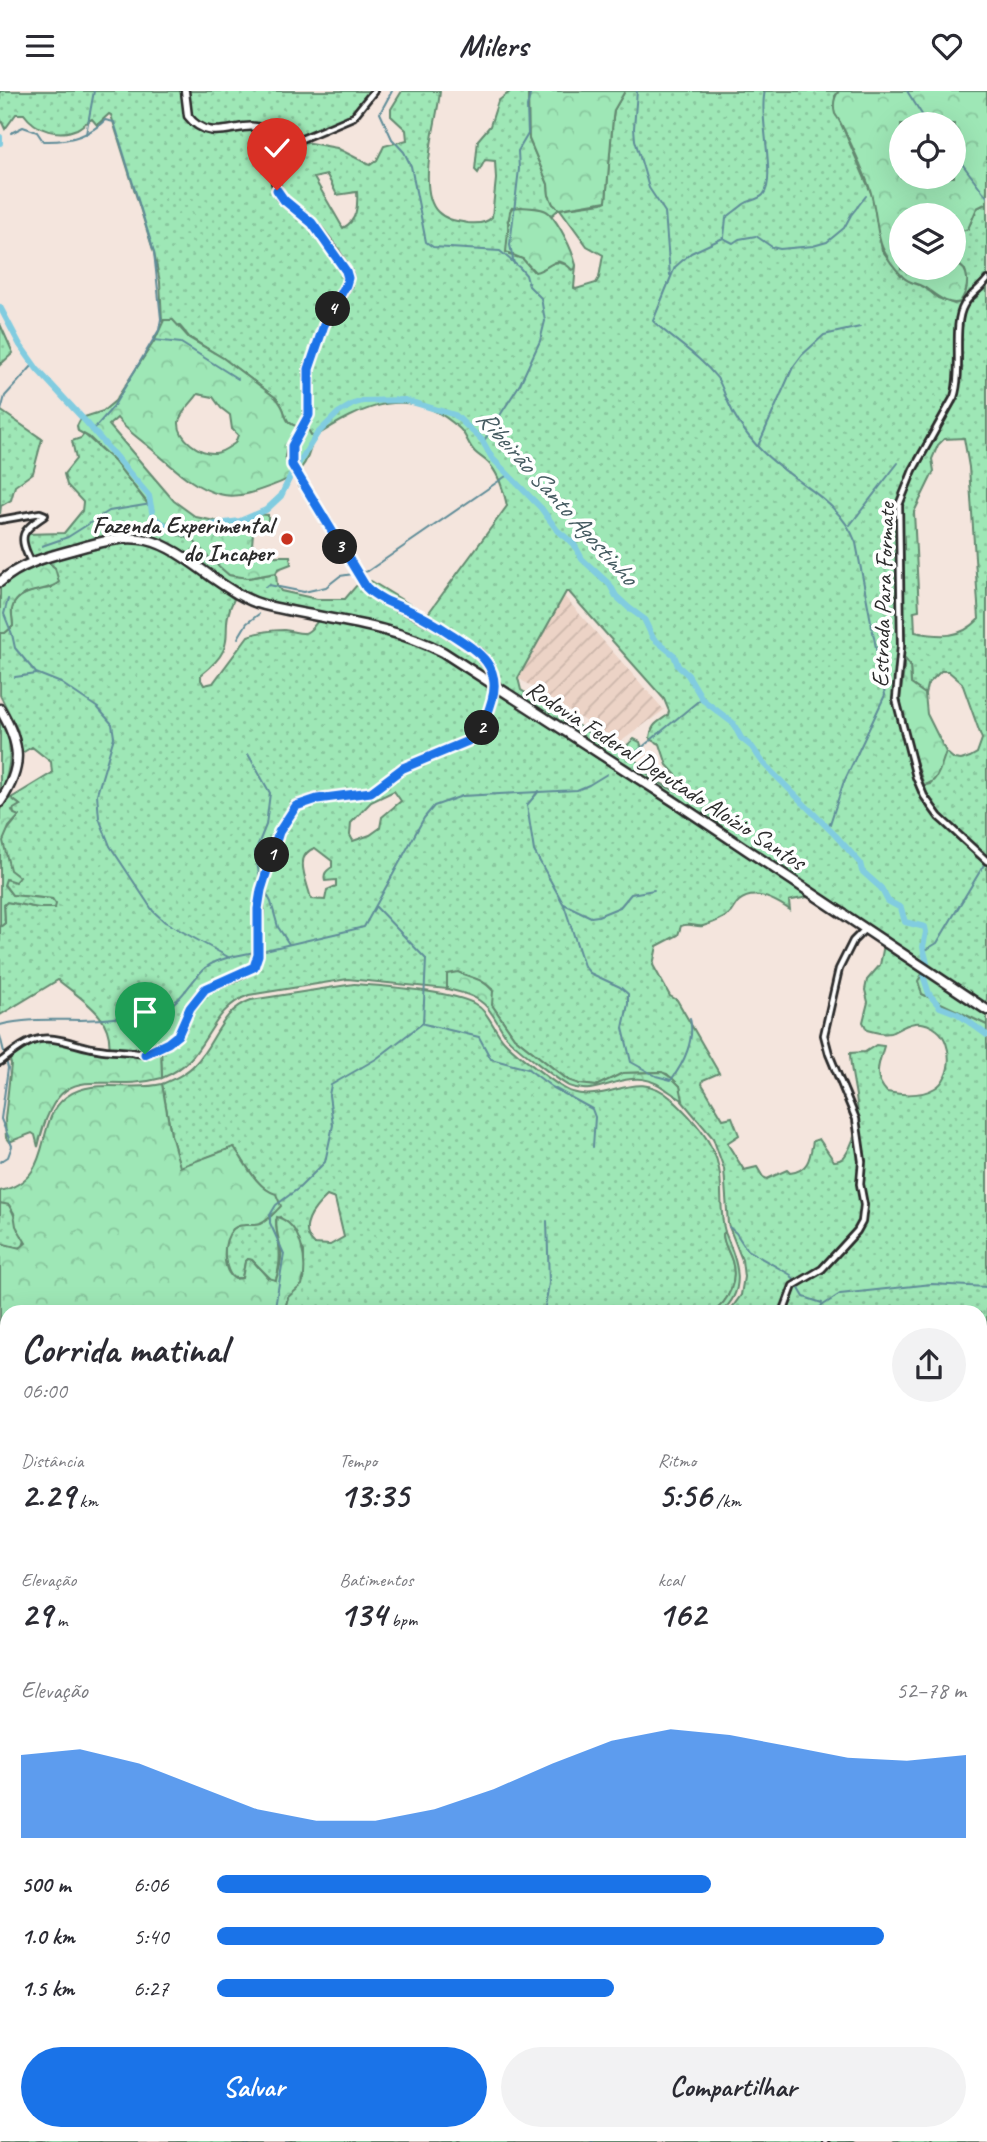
<!DOCTYPE html>
<html lang="pt">
<head>
<meta charset="utf-8">
<style>
	:root { --surface:#fff; --page:#f2f2f3; --text:#2b2b33; --muted:#7c7c81; --accent:#1a73e8 }
	body { margin:0; font-family:Caveat,sans-serif; background:var(--page); color:var(--text); height:100vh; display:flex; flex-direction:column; font-size:26px; white-space:nowrap }
	* { box-sizing:border-box; margin:0 }
	p { font-size:23px; color:var(--muted) }
	.icon { flex:none; width:38px; height:38px; fill:none; stroke:currentColor; stroke-width:2; stroke-linecap:round; stroke-linejoin:round }
	.map { position:relative; flex:1; overflow:hidden }
	.sheet { position:absolute; left:0px; top:1214px; width:987px; height:836px; display:flex; flex-direction:column; background:var(--surface); border-radius:21px 21px 0 0; box-shadow:0 7px 28px #0002 }
	.sheet>* { flex:none }
	.buttons { position:absolute; left:889px; top:21px; display:grid; gap:14px }
	.buttons a { display:grid; place-items:center; width:77px; height:77px; border-radius:50%; background:var(--surface); box-shadow:0 7px 28px #0002; font-size:35px }
	.pin { position:absolute; display:grid; place-items:center; width:60px; height:60px; color:#fff; margin:-72px -30px; border-radius:50% 50% 50% 0; rotate:-45deg; box-shadow:0 0 7px #0007 }
	.pin .icon { rotate:45deg }
	.km { position:absolute; width:35px; height:35px; margin:-18px; border-radius:50%; background:#222; color:#fff; font-size:19px; line-height:35px; text-align:center }
	.round { display:grid; place-items:center; flex:none; width:74px; height:74px; border-radius:37px; background:var(--page) }
	.summary { display:flex; align-items:center; justify-content:space-between; height:119px; padding:0 21px }
	h1 { font-size:38px; font-weight:700; line-height:52px }
	.stats { display:grid; grid-template-columns:repeat(3,1fr); gap:10px; height:119px; padding:7px 21px }
	.stats div { display:grid; align-content:center }
	.stats b { font-size:35px; font-weight:700 }
	.stats small { font-size:19px; font-weight:400 }
	.stats p { font-size:19px }
	.chart { height:196px; padding:14px 21px }
	.chart p { display:flex; justify-content:space-between }
	.chart svg { width:100%; height:126px; margin-top:7px; fill:var(--accent); opacity:.7 }
	.action { display:flex; gap:14px; margin-top:auto; padding:14px 21px }
	.action a { flex:1; height:80px; border-radius:42px; background:var(--accent); color:#fff; font-size:28px; font-weight:700; line-height:80px; text-align:center }
	.action a+a { background:var(--page); color:var(--text) }
	ul { padding:0 21px; list-style:none; font-size:23px }
	li { display:grid; grid-template-columns:112px 84px 1fr; align-items:center; height:52px }
	li i { height:18px; border-radius:9px; background:var(--accent) }
	header { display:flex; justify-content:space-between; align-items:center; height:91px; padding:0 21px; background:var(--surface); font-size:32px; font-weight:700 }
	.map>svg:first-child { display:block }
	.industrial { fill:url(#industrial-furrows) }
	.grass { fill:url(#grass-dots); stroke:#648970; stroke-width:2; fill-rule:evenodd }
	.forest { fill:url(#forest-crowns); stroke:#648970; stroke-width:2; fill-rule:evenodd }
	.lines { fill:none; stroke-linecap:round; stroke-linejoin:round }
	.stream { stroke:#5f8c98; stroke-width:2 }
	.river { stroke:#81cce0; stroke-width:6 }
	.minor-casing { stroke:#2b2b2b; stroke-width:10 }
	.major-casing { stroke:#2b2b2b; stroke-width:11 }
	.highway-casing { stroke:#2b2b2b; stroke-width:13 }
	.minor { stroke:#fff; stroke-width:4.5 }
	.major { stroke:#fff; stroke-width:6 }
	.highway { stroke:#fff; stroke-width:8 }
	.route-casing { stroke:#fff; stroke-width:14 }
	.route { stroke:#1a73e8; stroke-width:9 }
	.poi-dot { fill:#c8321e; stroke:#fff; stroke-width:2.5 }
	.labels { text-anchor:middle; dominant-baseline:central; stroke-width:7; stroke-linejoin:round; paint-order:stroke }
	.poi-label { font-size:24px; font-weight:bold; fill:#2b2b2b; stroke:#fff; text-anchor:end }
	.street-label { font-size:24px; fill:#2b2b2b; stroke:#fff }
	.water-label { font-size:26px; font-style:italic; fill:#455b61; stroke:#fff }
</style>
</head>
<body>
<header><svg class="icon" aria-label="menu" viewBox="0 0 24 24"><path d="M4 6h16M4 12h16M4 18h16"/></svg>Milers<svg class="icon" aria-label="heart" viewBox="0 0 24 24"><path d="M12 20l-8-8c-3-5 5-10 8-4 3-6 11-1 8 4z"/></svg></header>
<div class="map">
<svg width="987" height="2051" viewBox="0 0 987 2051">
	<defs>
		<pattern id="industrial-furrows" width="10" height="10" patternUnits="userSpaceOnUse" patternTransform="scale(1.75)"><rect width="10" height="10" fill="#ecd3c6"/><path d="M-1 1l2-2M0 10L10 0M9 11l2-2" fill="none" stroke="#cbb5aa"/></pattern>
		<pattern id="grass-dots" width="8" height="8" patternUnits="userSpaceOnUse" patternTransform="scale(1.75)"><rect width="8" height="8" fill="#9ee7b6"/><path d="M2 2h.1M6 6h.1" fill="none" stroke="#88c69d" stroke-width="1.8" stroke-linecap="round"/></pattern>
		<pattern id="forest-crowns" width="20" height="18" patternUnits="userSpaceOnUse" patternTransform="scale(1.75)"><rect width="20" height="18" fill="#9ee7b6"/><path d="M2 6a3 3 0 1 1 6 0M12 15a3 3 0 1 1 6 0" fill="none" stroke="#88c69d"/></pattern>
	</defs>
	<rect width="100%" height="100%" fill="#f4e5dd"/>
	<filter id="ink" filterUnits="userSpaceOnUse"><feTurbulence type="fractalNoise" baseFrequency=".0143" numOctaves="2"/><feDisplacementMap in="SourceGraphic" scale="14" xChannelSelector="R" yChannelSelector="G"/><feConvolveMatrix kernelMatrix="1 2 1 2 8 2 1 2 1" color-interpolation-filters="sRGB"/></filter>
	<g filter="url(#ink)">
		<!-- industrial -->
		<polygon class="industrial" points="563,504 664,619 619,652 518,587"/>
		<!-- grass -->
		<g class="grass">
			<path d="M0,0H370L356,23L299,50L337,57L370,74L377,69L384,55L407,49L406,39L391,25V18L402,0H440C438,29 415,99 438,121C446,129 457,130 468,132C477,133 486,133 492,126L496,88L495,70L485,69L478,82L475,79L478,49L490,35L498,10L511,0H528L529,48L548,93L549,104L553,113L559,118L550,126L512,117L508,130L509,164L523,168L533,180C555,173 552,166 575,178L576,174L574,197L576,198L596,192L599,187L603,164L587,155L560,118L602,112L606,110L613,26L614,19L625,0H839L835,5L839,28L872,104L882,159L901,184L922,194L938,207L954,213L961,211C968,199 968,192 965,179L954,172V139L958,141L970,133L977,117L987,112V914L799,788L430,551C372,527 307,529 248,506C240,503 233,497 226,492C198,473 167,445 132,443L39,468L25,460L24,443L64,442L82,420L83,411L67,394L64,383L76,368L72,350L81,347L84,343L114,370L150,416L155,430L163,437L193,449L229,484L248,487L276,482L277,494L281,500L317,508H345L356,495L371,490L427,524L507,415C504,401 500,386 491,375C487,369 480,366 475,361C468,354 467,345 460,338C411,291 362,315 313,347L308,339C275,331 293,325 276,307L223,267L189,246L180,235L164,229L162,230L160,191L154,162L111,24L109,23L97,34L92,28C87,30 83,35 77,38C59,46 36,40 24,23H16L5,38L0,27ZM327,84L337,104L357,101C358,115 357,130 343,137L314,87ZM964,347L969,376L979,528C960,548 940,546 915,541L914,520L919,519L914,421L934,380L932,368L938,354L944,348ZM566,501H569L664,608L669,620L668,624C657,632 651,633 650,648L660,653L667,674L685,694L688,702C669,701 643,683 635,667L642,657L640,651L634,648L622,659L615,658L521,599L518,587ZM906,569L910,574L911,593L925,603L927,594L941,580H948L962,592L982,648L977,662L970,666L961,669L954,668L946,661L930,693L925,694L899,618Z"/>
			<polygon points="0,233 13,262 0,274"/>
			<polygon points="0,319 42,348 33,382 15,395 11,409 1,415 0,423"/>
			<path d="M128,450L144,451L165,458L234,508C216,543 243,551 201,584V589L204,594L213,592L248,545C259,541 273,539 284,539C303,541 305,549 319,528L378,540L428,556L478,586L821,809L807,806C804,807 791,809 789,810L790,819C776,809 755,797 739,810C734,814 733,820 729,823C723,828 710,833 703,835C696,837 691,831 681,835L678,844L657,855L653,874L670,905L677,909L719,982L703,989L702,993L723,1028L732,1026L739,1044L727,1052L744,1079L757,1076L763,1086L767,1088L787,1079L790,1082C809,1080 810,1066 813,1050L819,1048L834,1070C843,1070 846,1064 850,1056C867,1020 851,999 850,962L865,961L876,954L884,955C879,973 872,985 887,1001C902,1004 922,1005 935,997C953,987 953,951 937,939C920,926 908,933 893,941C886,945 874,941 867,939L863,931L868,911L865,899L867,889L880,874L884,854L924,880L922,903L987,934V1610H980V1222L729,1221L741,1204L744,1186L742,1169L728,1133L724,1078L713,1047L682,1010L680,995L667,983L659,981L623,982L596,995L579,993L568,989L514,946L492,914V898C475,884 468,884 448,891L447,898L348,888L249,904C205,920 211,968 162,987L161,959L141,965L109,961C114,925 82,909 58,889L0,924V836L5,832L4,813L7,811L39,817H55L52,808L12,804L4,793L6,788H9C10,775 1,757 3,749C5,738 15,733 18,725L14,723L13,717L20,714L11,707L52,682L51,671L32,656L22,662L18,640L0,604V542H5L13,535C13,530 11,522 12,517C16,502 38,498 51,497L55,477L48,471L107,453ZM394,700L401,710L382,726L380,737L370,744L353,750L350,744L351,732L371,711ZM315,757L332,770V776C326,780 323,783 325,790L336,789V795L327,799L325,809L311,808C308,792 292,764 315,757Z"/>
			<path d="M354,893C382,895 453,900 475,913C489,921 493,938 504,950C513,960 560,998 572,1001C609,1013 637,975 672,1008C692,1027 714,1050 719,1078C723,1098 719,1121 725,1141L723,1143C724,1153 729,1161 732,1170C738,1190 729,1210 713,1222L284,1221L288,1206L304,1189V1160L280,1126L276,1129C278,1153 283,1163 276,1189L273,1190L252,1169L248,1168L245,1171L242,1187H233C223,1176 220,1145 236,1136C242,1132 251,1135 258,1133C265,1131 271,1125 276,1120V1104C257,1097 245,1072 234,1056L180,1077L171,1044L162,993C174,988 186,983 195,973C216,951 220,920 251,909ZM327,1105L335,1108L344,1146L330,1154L314,1153C297,1137 314,1117 327,1105Z"/>
			<path d="M0,1112L8,1113C16,1124 17,1137 25,1149L23,1156L16,1157L0,1152Z"/>
			<polygon points="7,1415 7,1587 0,1583 0,1417"/>
			<polygon points="987,1617 987,1688 980,1690 980,1618"/>
			<polygon points="987,1737 987,2033 980,2027 980,1740"/>
			<polygon points="7,1886 7,2044 58,2044 35,2051 0,2051 0,1887"/>
			<polygon points="111,2044 283,2044 287,2051 114,2051"/>
			<polygon points="432,2044 452,2044 461,2051 426,2051"/>
			<polygon points="552,2044 825,2044 824,2051 553,2051"/>
			<polygon points="893,2044 933,2044 932,2051 903,2051 894,2049"/>
		</g>
		<!-- forest -->
		<g class="forest">
			<polygon points="528,0 625,0 614,19 613,26 606,110 559,118 553,113 549,104 548,93 529,48"/>
			<path d="M839,0H987V112L977,117L968,138L962,140L954,139V124H901V177H954V172C972,177 969,198 960,211C948,215 937,205 927,198C919,192 910,193 903,186C872,154 881,140 871,102C867,87 844,35 835,23C833,15 833,7 839,0ZM901,33H954V86H901Z"/>
			<path d="M521,116C529,117 543,116 549,122C560,134 572,158 576,174L575,178L572,179C555,160 552,178 535,181L523,168L506,161L510,120L512,117Z"/>
			<path d="M164,229H173L189,247L223,267L276,307C293,325 275,331 308,339L313,347C308,375 298,386 271,395C255,401 237,408 219,403C191,396 170,373 148,355C136,345 126,339 117,327L109,334L174,410L196,426L229,433L254,423L268,424V433L253,442L252,454L274,465H290L291,473L278,478L276,482L248,487L229,484L208,466L193,449L163,437L155,429L150,415L114,370L89,346L78,340L77,335L81,327L103,320L115,310L155,249ZM198,303L213,306L221,317L230,324L232,338L238,344L235,352C229,356 222,362 215,362C200,363 178,348 179,331C180,321 193,311 198,303Z"/>
			<path d="M48,471L55,477L59,491C48,503 17,495 12,518C11,522 13,530 13,535L5,542H0V496L19,482Z"/>
			<path d="M905,569L910,574L911,593L925,603L927,623L946,661C941,673 939,692 924,694L899,618Z"/>
			<path d="M0,620C13,645 13,678 0,702Z"/>
			<polygon points="11,707 20,714 12,719 14,723 19,725 9,736 3,750 10,779 19,786 15,791 6,788 4,794 12,804 52,808 56,813 55,817 39,817 7,811 4,814 5,832 0,836 0,719 4,711"/>
			<polygon points="924,880 987,924 987,934 922,903 918,890"/>
			<path d="M458,881C471,887 483,887 493,900L492,914L514,946L568,989L579,993L596,995L623,982L662,981L672,987L680,995L683,1009C670,1003 659,990 642,988C616,985 595,1006 569,995C560,991 513,954 506,945C501,938 497,930 492,923C482,906 465,902 447,898V883Z"/>
			<path d="M38,950L66,952L141,965L161,959L162,987C97,1005 59,961 38,1056L35,1044L32,1042L9,1051L6,1047L5,1028L11,973L9,966L27,954Z"/>
			<path d="M162,993L171,1044L180,1076L234,1056C245,1071 257,1098 276,1103L281,1115C275,1121 268,1130 260,1133C251,1136 240,1131 233,1138C222,1150 221,1180 235,1188L242,1187L245,1171L248,1168L252,1169L268,1187L276,1189C279,1180 282,1169 281,1160C280,1147 274,1141 277,1126C302,1133 308,1172 302,1194L288,1206L284,1221L7,1222V1415L0,1417V1152L20,1157L26,1152L16,1135L14,1122L9,1114L0,1112V1100C57,1087 32,1032 66,1006C93,986 131,1001 162,993Z"/>
			<path d="M725,1141C736,1169 749,1198 721,1221H713C729,1210 738,1190 732,1170C729,1160 723,1153 723,1143Z"/>
			<polygon points="0,1583 7,1587 7,1886 0,1887"/>
			<polygon points="987,1688 987,1727 980,1729 980,1690"/>
			<polygon points="980,2027 987,2033 987,2051 932,2051 933,2044 980,2044"/>
			<polygon points="58,2044 111,2044 114,2051 35,2051"/>
			<polygon points="283,2044 432,2044 426,2051 287,2051"/>
			<polygon points="452,2044 552,2044 553,2051 461,2051"/>
			<polygon points="828,2044 868,2044 867,2047 863,2046 856,2051 833,2051"/>
		</g>
		<g class="lines">
			<!-- stream -->
			<g class="stream">
				<polyline points="392,0 380,22 392,48 404,61 411,75 426,151 433,156 500,160 520,177 526,184 529,195 541,207 545,230 540,250 520,293 483,351"/>
				<polyline points="637,0 634,37 635,49 649,97 665,121 670,184"/>
				<polyline points="907,0 928,33"/>
				<path d="M11,42L23,36L37,41L43,50C66,51 89,45 105,29L114,31L154,161L161,228L159,239L113,316L93,339"/>
				<polyline points="86,43 94,0"/>
				<polyline points="954,62 987,106"/>
				<path d="M724,146L726,127C732,122 738,118 744,113C750,109 758,109 763,104C777,90 758,26 765,0"/>
				<path d="M723,147L691,162L675,176L653,230C674,250 699,264 717,287C722,294 724,303 728,311C735,328 746,343 758,356C789,390 839,406 856,452L885,604L843,693L828,739"/>
				<polyline points="723,147 733,152 739,148 756,145 772,156 780,158 813,155 827,151 844,137 851,124 866,105"/>
				<polyline points="514,173 510,154 519,78 518,60 528,43 527,16 531,0"/>
				<polyline points="154,249 181,252 238,288"/>
				<polyline points="0,323 5,305 33,274"/>
				<polyline points="758,355 793,276 802,264 824,244 860,236"/>
				<polyline points="850,434 898,372"/>
				<polyline points="42,455 68,446 109,420 151,413"/>
				<polyline points="360,482 368,480 509,383"/>
				<polyline points="265,496 269,494 304,501 326,496 340,485 353,483"/>
				<polyline points="8,508 4,523 12,543 15,557 36,582 61,592 98,617 112,633 114,646 97,703 99,727 110,755 153,820 165,831 230,867"/>
				<polyline points="238,547 247,532 259,523"/>
				<polyline points="15,586 37,583"/>
				<polyline points="248,663 270,702 266,734 255,761 261,793"/>
				<polyline points="629,667 702,607"/>
				<path d="M539,700L527,714L534,760L564,814L584,875L590,882L620,896L628,903V913L623,937L631,971L656,985L671,989C684,972 695,949 690,927"/>
				<polyline points="264,798 271,811 278,836 289,853"/>
				<polyline points="564,813 591,826 598,825 620,816 631,803 654,799"/>
				<polyline points="261,860 364,836 424,727 434,715 462,705 577,699 589,694 607,683"/>
				<polyline points="924,860 937,852 985,772"/>
				<polyline points="424,933 479,946 491,968 528,978 552,996 592,1018 595,1026 593,1056"/>
				<path d="M0,934C25,927 54,929 80,929C108,929 137,925 164,917C180,913 192,888 205,877C217,867 240,864 255,861"/>
				<polyline points="0,945 8,977 1,1028 12,1055 8,1066 0,1071"/>
				<polyline points="729,1136 736,1142 747,1159 791,1184 804,1206 822,1212"/>
				<polyline points="274,1222 284,1163 270,1132 270,1124 276,1114 299,1097 325,1071 333,1034 329,1004 331,994 376,968 423,932 426,868 376,816"/>
				<polyline points="544,1222 549,1192 547,1130"/>
				<polyline points="811,1222 840,1203 932,1193 987,1196"/>
				<polyline points="980,1527 987,1524"/>
				<polyline points="0,1719 7,1719"/>
				<polyline points="980,1758 987,1757"/>
				<polyline points="0,1885 7,1883"/>
				<polyline points="0,1981 7,1991"/>
				<polyline points="283,2044 286,2051"/>
				<polyline points="575,2044 586,2046 593,2051"/>
				<polyline points="980,2044 985,2051"/>
				<polyline points="523,2048 549,2044"/>
				<polyline points="157,2051 162,2044"/>
				<polyline points="243,2051 245,2044"/>
			</g>
			<!-- river -->
			<g class="river">
				<polyline points="0,46 0,52"/>
				<polyline points="0,216 20,254 37,278 87,332 149,405 153,426 170,437 187,443 210,434 240,430 266,419 281,405 290,386 317,343 338,322 353,313 363,310 405,309 455,324 482,349 492,367 541,417 557,439 574,453 582,468 610,494 616,505 629,517 644,528 653,547 674,564 678,575 688,584 703,609 733,632 741,647 752,656 764,673 836,745 860,772 862,780 881,797 888,810 901,817 905,831 925,836 926,841 923,856 927,872 924,887 929,903 940,916 958,923 987,944"/>
			</g>
			<defs>
				<g id="minor">
					<polyline points="276,63 292,52 353,26 374,0"/>
					<path d="M987,189C980,198 970,204 964,214C952,234 963,279 954,306L913,379L899,414L901,555L896,608L916,686L924,705L939,726L987,770"/>
					<polyline points="0,429 40,422 45,424"/>
					<path d="M31,471C18,445 21,440 44,425"/>
					<path d="M0,971C10,964 21,954 32,950C53,942 78,956 98,958C114,961 126,959 142,963C156,961 176,951 182,937C187,925 190,913 200,903C215,888 246,888 256,872L261,799L279,741L296,714L317,707L371,701L403,677L468,650C487,638 490,617 496,597"/>
					<polyline points="783,1222 793,1195 822,1178 857,1140 862,1131 864,1114 860,1093 862,1070 856,1028 829,963 824,944 839,878 853,850 865,838"/>
					<polyline points="980,1738 987,1736"/>
					<polyline points="827,2051 827,2044"/>
				</g>
				<path id="major" d="M185,0L188,25C213,58 245,23 267,41C285,56 268,83 279,102C286,115 301,120 311,131C324,145 338,165 348,183L347,194L324,234L309,278V324L292,355L290,365L294,378L366,496L379,506L433,532L479,562L491,579L496,597"/>
				<g id="highway">
					<path d="M0,491C20,473 46,466 72,459C142,438 155,444 213,487C229,498 245,509 264,514C325,529 387,532 443,561L678,713L987,919"/>
					<path d="M0,618C21,653 24,675 0,711"/>
				</g>
			</defs>
			<!-- minor casing -->
			<use href="#minor" class="minor-casing"/>
			<!-- major casing -->
			<use href="#major" class="major-casing"/>
			<!-- highway casing -->
			<use href="#highway" class="highway-casing"/>
			<!-- minor -->
			<use href="#minor" class="minor"/>
			<!-- major -->
			<use href="#major" class="major"/>
			<!-- highway -->
			<use href="#highway" class="highway"/>
		</g>
	</g>
	<g class="lines" filter="url(#ink)">
		<defs>
			<path id="route" d="M145,963L168,952L178,944L190,917L205,898L254,876L258,864V818L261,799L279,741L296,715L317,708L371,701L403,677L468,650C483,640 487,626 492,609C502,574 477,560 451,543C439,535 426,527 413,521C397,514 379,509 366,496L292,374V355L309,324V278L324,234L346,194L348,187L346,180L312,132L284,109L277,99"/>
		</defs>
		<!-- route casing -->
		<use href="#route" class="route-casing"/>
		<!-- route -->
		<use href="#route" class="route"/>
	</g>
	<!-- markers -->
	<circle class="poi-dot" cx="287" cy="448" r="7"/>
	<g class="labels">
		<!-- poi labels -->
		<g class="poi-label">
			<text x="273" y="434">Fazenda Experimental<tspan x="273" dy="28">do Incaper</tspan></text>
		</g>
		<!-- street labels -->
		<g class="street-label">
			<text transform="translate(883 504) rotate(-88)">Estrada Para Formate</text>
			<text transform="translate(666 684) rotate(33)">Rodovia Federal Deputado Aloízio Santos</text>
		</g>
		<!-- water labels -->
		<g class="water-label">
			<text transform="translate(557 406) rotate(48)">Ribeirão Santo Agostinho</text>
		</g>
	</g>
</svg>
<div class="buttons">
<a><svg class="icon" aria-label="locate" viewBox="0 0 24 24"><circle cx="12" cy="12" r="6"/><path d="M12 2v4M12 18v4M2 12h4M18 12h4"/></svg></a>
<a><svg class="icon" aria-label="layers" viewBox="0 0 24 24"><path d="M12 4l9 5-9 5-9-5zM3 14l9 5 9-5"/></svg></a>
</div>
<div class="pin" style="left:145px;top:963px;background:#1e9e55"><svg class="icon" aria-label="arrive" viewBox="0 0 24 24"><path d="M6 21V4h12l-3 4 3 4H6"/></svg></div>
<div class="pin" style="left:277px;top:99px;background:#d93025"><svg class="icon" aria-label="check" viewBox="0 0 24 24"><path d="M5 12l5 5 9-10"/></svg></div>
<b class="km" style="left:272px;top:764px">1</b>
<b class="km" style="left:482px;top:637px">2</b>
<b class="km" style="left:340px;top:456px">3</b>
<b class="km" style="left:333px;top:218px">4</b>
<section class="sheet">
<div class="summary"><div><h1>Corrida matinal</h1><p>06:00</p></div><a class="round"><svg class="icon" aria-label="share" viewBox="0 0 24 24"><path d="M12 15V3M7 8l5-5 5 5M5 13v7h14v-7"/></svg></a></div>
<div class="stats">
<div><p>Distância</p><b>2.29<small> km</small></b></div>
<div><p>Tempo</p><b>13:35</b></div>
<div><p>Ritmo</p><b>5:56<small> /km</small></b></div>
</div>
<div class="stats">
<div><p>Elevação</p><b>29<small> m</small></b></div>
<div><p>Batimentos</p><b>134<small> bpm</small></b></div>
<div><p>kcal</p><b>162</b></div>
</div>
<div class="chart"><p><span>Elevação</span>52–78 m</p>
<svg viewBox="0 0 160 44" preserveAspectRatio="none"><path d="M0 44V15L10 13L20 18L30 26L40 34L50 38L60 38L70 34L80 27L90 18L100 10L110 6L120 8L130 12L140 16L150 17L160 15V44z"/></svg>
</div>
<ul>
<li><b>500 m</b>6:06<i style="width:66%"></i></li>
<li><b>1.0 km</b>5:40<i style="width:89%"></i></li>
<li><b>1.5 km</b>6:27<i style="width:53%"></i></li>
</ul>
<div class="action"><a>Salvar</a><a>Compartilhar</a></div>
</section>
</div>
</body>
</html>
